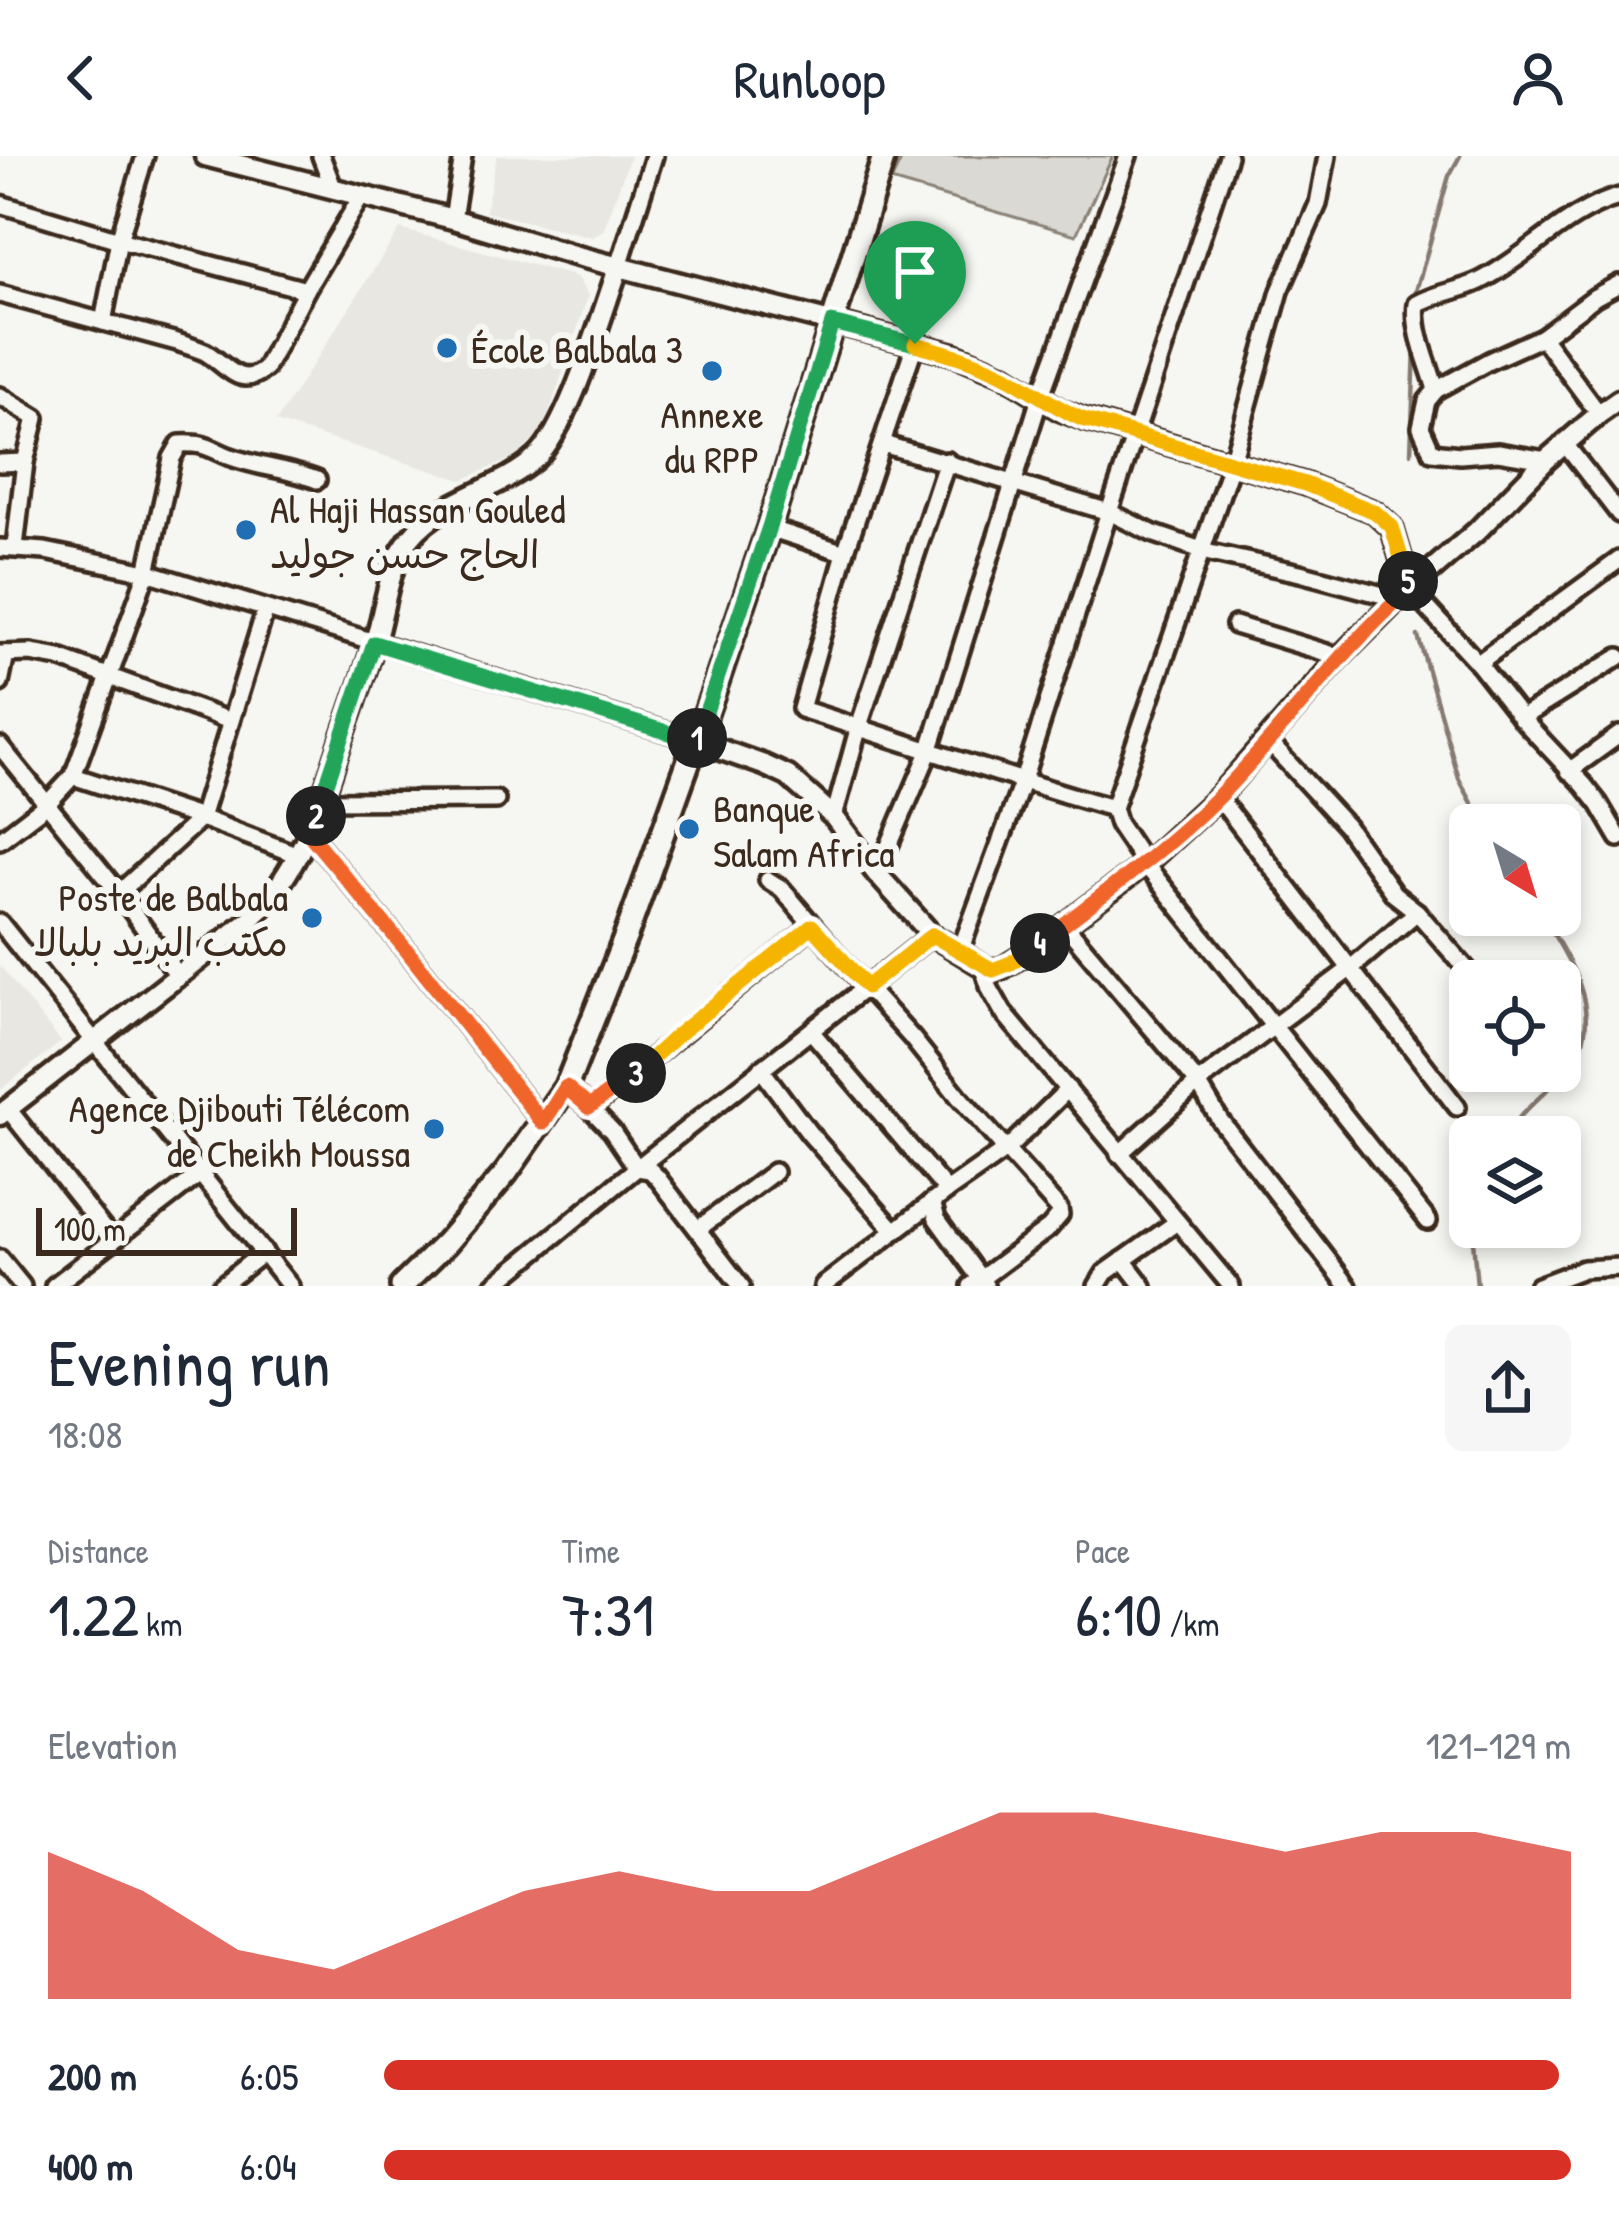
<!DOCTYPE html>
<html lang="en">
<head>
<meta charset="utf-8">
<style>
	:root { --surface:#fff; --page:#f6f6f7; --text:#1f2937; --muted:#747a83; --accent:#d93025 }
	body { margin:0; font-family:"Patrick Hand","Playpen Sans Arabic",sans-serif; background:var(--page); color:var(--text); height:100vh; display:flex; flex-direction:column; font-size:45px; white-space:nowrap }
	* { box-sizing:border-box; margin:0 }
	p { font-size:39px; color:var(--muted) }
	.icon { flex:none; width:66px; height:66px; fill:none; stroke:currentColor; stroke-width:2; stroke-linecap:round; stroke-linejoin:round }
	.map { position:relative; height:1130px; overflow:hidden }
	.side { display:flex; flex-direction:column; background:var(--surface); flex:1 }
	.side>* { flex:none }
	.needle { width:78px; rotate:142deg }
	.tools { position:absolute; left:1449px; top:648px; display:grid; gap:24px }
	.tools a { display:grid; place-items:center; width:132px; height:132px; border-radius:18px; background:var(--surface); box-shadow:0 6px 18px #0003; font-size:60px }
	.scale { position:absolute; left:36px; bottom:30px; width:261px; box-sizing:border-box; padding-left:12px; border:6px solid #3b2a1e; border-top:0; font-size:33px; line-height:42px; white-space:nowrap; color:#3b2a1e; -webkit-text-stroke:9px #f6f6f2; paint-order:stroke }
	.pin { position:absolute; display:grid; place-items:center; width:102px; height:102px; color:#fff; margin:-123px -51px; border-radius:50% 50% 50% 0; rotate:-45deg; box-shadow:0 0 12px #0007 }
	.pin .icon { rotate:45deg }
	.km { position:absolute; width:60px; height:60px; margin:-30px; border-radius:50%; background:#222; color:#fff; font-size:33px; line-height:60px; text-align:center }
	.round { display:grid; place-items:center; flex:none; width:126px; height:126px; border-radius:18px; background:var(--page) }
	.head { display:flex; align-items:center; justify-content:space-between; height:204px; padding:0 48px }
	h1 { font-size:66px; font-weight:600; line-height:90px }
	.metrics { display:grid; grid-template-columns:repeat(3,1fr); gap:18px; height:204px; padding:12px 48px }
	.metrics div { display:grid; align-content:center }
	.metrics b { font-size:60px; font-weight:600 }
	.metrics small { font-size:33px; font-weight:400 }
	.metrics p { font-size:33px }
	.chart { height:336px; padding:24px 48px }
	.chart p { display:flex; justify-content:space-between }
	.chart svg { width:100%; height:216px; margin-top:12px; fill:var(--accent); opacity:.7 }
	ul { padding:0 48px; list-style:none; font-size:39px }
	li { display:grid; grid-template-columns:192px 144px 1fr; align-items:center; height:90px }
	li i { height:30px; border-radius:15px; background:var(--accent) }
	header { display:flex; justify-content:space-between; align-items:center; height:156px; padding:0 48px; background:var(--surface); font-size:54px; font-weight:600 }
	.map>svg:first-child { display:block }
	.built { fill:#e8e7e2 }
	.green { fill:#dad9d3; stroke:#8a8278; stroke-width:3 }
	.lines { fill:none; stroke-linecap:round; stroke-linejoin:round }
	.stream { stroke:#857a71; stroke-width:4.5 }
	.minor-casing { stroke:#3b2a1e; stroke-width:24 }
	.tertiary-casing { stroke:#3b2a1e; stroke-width:27 }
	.secondary-casing { stroke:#3b2a1e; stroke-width:30 }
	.minor { stroke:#f6f6f2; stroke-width:15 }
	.tertiary { stroke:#f6f6f2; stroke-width:18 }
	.secondary { stroke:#f6f6f2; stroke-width:21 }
	.split-1-casing { stroke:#fff; stroke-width:24 }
	.split-2-casing { stroke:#fff; stroke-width:24 }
	.split-3-casing { stroke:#fff; stroke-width:24 }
	.split-4-casing { stroke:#fff; stroke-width:24 }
	.split-5-casing { stroke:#fff; stroke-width:24 }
	.split-6-casing { stroke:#fff; stroke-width:24 }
	.split-1 { stroke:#22a559; stroke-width:15 }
	.split-2 { stroke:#22a559; stroke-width:15 }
	.split-3 { stroke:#f0652b; stroke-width:15 }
	.split-4 { stroke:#f5b400; stroke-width:15 }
	.split-5 { stroke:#f0652b; stroke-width:15 }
	.split-6 { stroke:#f5b400; stroke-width:15 }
	.poi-dot { fill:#1f6fb2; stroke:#f6f6f2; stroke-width:4.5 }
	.labels { text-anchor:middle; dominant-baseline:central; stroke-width:12; stroke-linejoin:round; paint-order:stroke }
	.poi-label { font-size:39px; fill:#3b2a1e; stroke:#f6f6f2; text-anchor:start }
</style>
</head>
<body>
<header><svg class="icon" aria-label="back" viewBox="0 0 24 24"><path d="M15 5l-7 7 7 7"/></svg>Runloop<svg class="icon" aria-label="person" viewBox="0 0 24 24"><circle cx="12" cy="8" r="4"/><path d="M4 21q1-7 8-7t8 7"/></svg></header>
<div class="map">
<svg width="1619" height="1130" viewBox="0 0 1619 1130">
	<rect width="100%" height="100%" fill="#f6f6f2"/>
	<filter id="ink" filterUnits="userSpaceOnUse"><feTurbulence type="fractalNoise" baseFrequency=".00833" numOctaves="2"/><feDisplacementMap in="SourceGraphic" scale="24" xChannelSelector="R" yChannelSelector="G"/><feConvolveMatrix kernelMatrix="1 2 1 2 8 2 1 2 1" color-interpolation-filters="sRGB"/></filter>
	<g filter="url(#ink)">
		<!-- built -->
		<g class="built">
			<polygon points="497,0 630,0 604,73 593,81 485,56"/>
			<polygon points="400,73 577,121 588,140 548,260 535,283 515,301 462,324 276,266"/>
			<polygon points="0,810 61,886 0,934"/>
		</g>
		<!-- green -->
		<polygon class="green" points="903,0 1113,0 1076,79 891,25"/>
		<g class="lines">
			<!-- stream -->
			<g class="stream">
				<polyline points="1414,142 1449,20 1460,0"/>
				<polyline points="1411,297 1415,190"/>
				<polyline points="1418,480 1459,623 1484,669"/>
				<path d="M1504,981C1516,962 1533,948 1548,933C1559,921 1578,903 1582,889C1597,841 1565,798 1542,759"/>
				<polyline points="1474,1071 1473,1084 1477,1130"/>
			</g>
			<defs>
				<g id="minor">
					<polyline points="321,0 334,34"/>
					<polyline points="1327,0 1318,48 1280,135 1232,306 1113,652 1118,668 1145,708 1428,1065"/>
					<polyline points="0,48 119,84 306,134"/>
					<polyline points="453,63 463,0"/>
					<polyline points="619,110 654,0"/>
					<path d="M0,138L177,186C186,189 196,192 205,196C226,208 239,234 265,213L306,134L361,41"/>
					<polyline points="103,166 119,84 145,0"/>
					<polyline points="1542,181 1599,258"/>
					<path d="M915,188L845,397L801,553C905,586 1007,622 1113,652"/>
					<path d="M1436,234C1429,208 1413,175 1417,148C1436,137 1460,135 1480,125C1528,101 1566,55 1619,41"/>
					<polyline points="0,240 36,262 25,306"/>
					<polyline points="883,288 1109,356 1152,377 1210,397 1300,417 1398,443"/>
					<polyline points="1565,288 1619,358"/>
					<polyline points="1546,304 1498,296 1460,299 1432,296 1421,271 1427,245 1436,234 1489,205 1542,181 1595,141 1619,128"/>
					<polyline points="0,307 25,306 15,391"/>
					<polyline points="769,372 845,397"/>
					<polyline points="0,392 45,395 147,416 696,585"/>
					<polyline points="1410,433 1478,507 1521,562 1584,629 1599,648 1619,682"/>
					<polyline points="1235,469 1340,501"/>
					<polyline points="0,498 31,497 59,502 230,565"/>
					<polyline points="1478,507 1619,404"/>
					<polyline points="0,527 6,498"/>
					<polyline points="1521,562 1619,501"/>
					<polyline points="1268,585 1346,670 1394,738 1417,756 1477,825"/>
					<polyline points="0,590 119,737 179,821"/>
					<polyline points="1569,615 1619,579"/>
					<polyline points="73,620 201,662 298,699"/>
					<polyline points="1218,641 1457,951"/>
					<polyline points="321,645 496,644"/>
					<polyline points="834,661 859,570 947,305"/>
					<polyline points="310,679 408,796 543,967"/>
					<path d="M0,684L47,648L73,620L147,416L172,302L180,288C205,287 207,291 228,300C257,311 288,313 317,324"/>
					<polyline points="877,718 929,596 1040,242 1128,0"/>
					<polyline points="768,724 782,733 840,802 912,882 959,941 1059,1053 1060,1059 1049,1072 971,1130"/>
					<polyline points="119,737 201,662 265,455"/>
					<polyline points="0,767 290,1130"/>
					<polyline points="1064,768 1198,927 1220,964 1348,1130"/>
					<polyline points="960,795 1022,627 1109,356 1228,0"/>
					<polyline points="982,809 990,833 1003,856 1231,1130"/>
					<polyline points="811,875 947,1035"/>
					<polyline points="761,913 809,977 895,1075"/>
					<polyline points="566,931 589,951 601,944 812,770"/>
					<polyline points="589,951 612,975 637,1012 650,1014 657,1021 741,1130"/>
					<polyline points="8,953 113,1085"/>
					<polyline points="1119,998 1198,927 1351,812 1417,756"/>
					<polyline points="932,1046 937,1063 985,1129"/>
					<polyline points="698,1073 774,1016"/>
					<polyline points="0,1103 22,1130"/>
					<polyline points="1123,1104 1143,1130"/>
					<polyline points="54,1130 201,1017"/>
					<polyline points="221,1130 264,1096"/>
					<polyline points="493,1130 637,1012 932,779"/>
					<polyline points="823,1130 947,1035 1007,993 1068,933"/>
					<polyline points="1097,1130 1105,1117 1177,1066"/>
					<polyline points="1538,1130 1583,1113 1619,1111"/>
				</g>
				<g id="tertiary">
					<polyline points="205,0 453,63 577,100 954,198 1004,219 1060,254 1083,263 1305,328 1375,356 1392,372 1410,433"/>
					<polyline points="696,585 764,609 788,620 834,661 877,718 932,779 987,813 1001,813 1030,795 1145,708 1218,641 1340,501 1398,443 1477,375 1546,304 1599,258 1619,244"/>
					<path d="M0,959L251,763C302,711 319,653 341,586C353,551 365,517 376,482C384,454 388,419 402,394C432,343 494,339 536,302C569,272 602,157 619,110"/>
				</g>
				<polyline id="secondary" points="402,1130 446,1087 506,1017 566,931 627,777 713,537 769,372 884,0"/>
			</defs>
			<!-- minor casing -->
			<use href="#minor" class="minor-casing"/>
			<!-- tertiary casing -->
			<use href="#tertiary" class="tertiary-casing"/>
			<!-- secondary casing -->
			<use href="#secondary" class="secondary-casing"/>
			<!-- minor -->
			<use href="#minor" class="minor"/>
			<!-- tertiary -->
			<use href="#tertiary" class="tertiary"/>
			<!-- secondary -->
			<use href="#secondary" class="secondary"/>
		</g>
	</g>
	<g class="lines" filter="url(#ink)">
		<defs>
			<polyline id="split-1" points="697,582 769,371 832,167 915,188"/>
			<polyline id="split-2" points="316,660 374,487 696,585 697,582"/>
			<polyline id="split-3" points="316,660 310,679 408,796 543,967 566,931 589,951 636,917"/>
			<polyline id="split-4" points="636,917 676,880 812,770 867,831 932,779 993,814 1011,807 1040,787"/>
			<path id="split-5" d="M1040,787C1100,740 1163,696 1217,642C1284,574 1338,496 1410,433L1408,425"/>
			<path id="split-6" d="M915,188C946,196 977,205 1006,220C1033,234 1054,251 1082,263L1305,328L1375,356L1392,371L1408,425"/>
		</defs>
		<!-- split-1 casing -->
		<use href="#split-1" class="split-1-casing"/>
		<!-- split-2 casing -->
		<use href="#split-2" class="split-2-casing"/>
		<!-- split-3 casing -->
		<use href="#split-3" class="split-3-casing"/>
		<!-- split-4 casing -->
		<use href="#split-4" class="split-4-casing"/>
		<!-- split-5 casing -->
		<use href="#split-5" class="split-5-casing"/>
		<!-- split-6 casing -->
		<use href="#split-6" class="split-6-casing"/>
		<!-- split-1 -->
		<use href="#split-1" class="split-1"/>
		<!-- split-2 -->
		<use href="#split-2" class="split-2"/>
		<!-- split-3 -->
		<use href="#split-3" class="split-3"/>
		<!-- split-4 -->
		<use href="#split-4" class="split-4"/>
		<!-- split-5 -->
		<use href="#split-5" class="split-5"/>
		<!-- split-6 -->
		<use href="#split-6" class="split-6"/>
	</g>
	<!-- markers -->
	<g class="poi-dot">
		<circle cx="447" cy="192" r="12"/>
		<circle cx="712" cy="215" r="12"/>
		<circle cx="246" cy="374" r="12"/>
		<circle cx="689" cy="673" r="12"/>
		<circle cx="312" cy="762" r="12"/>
		<circle cx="434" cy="973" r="12"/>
	</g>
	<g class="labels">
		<!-- poi labels -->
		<g class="poi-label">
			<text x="471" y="192">École Balbala 3</text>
			<text x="712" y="257" text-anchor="middle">Annexe<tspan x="712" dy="45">du RPP</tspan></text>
			<text x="270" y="352">Al Haji Hassan Gouled<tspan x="270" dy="45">الحاج حسن جوليد</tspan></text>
			<text x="713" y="651">Banque<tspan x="713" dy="45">Salam Africa</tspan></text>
			<text x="288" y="740" text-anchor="end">Poste de Balbala<tspan x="288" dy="45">مكتب البريد بلبالا</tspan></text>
			<text x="410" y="951" text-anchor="end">Agence Djibouti Télécom<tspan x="410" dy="45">de Cheikh Moussa</tspan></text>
		</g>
	</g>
</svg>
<div class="tools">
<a><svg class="needle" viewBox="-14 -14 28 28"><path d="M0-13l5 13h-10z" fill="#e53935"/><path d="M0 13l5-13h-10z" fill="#747a83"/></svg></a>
<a><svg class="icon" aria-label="locate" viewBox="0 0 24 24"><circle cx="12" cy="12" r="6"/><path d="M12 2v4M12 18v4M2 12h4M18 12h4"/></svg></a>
<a><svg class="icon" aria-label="layers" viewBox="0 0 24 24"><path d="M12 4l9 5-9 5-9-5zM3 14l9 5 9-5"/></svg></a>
</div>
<div class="scale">100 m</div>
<div class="pin" style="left:915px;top:188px;background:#1e9e55"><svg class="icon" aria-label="arrive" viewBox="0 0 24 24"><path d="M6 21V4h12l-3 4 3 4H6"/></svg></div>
<b class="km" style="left:697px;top:582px">1</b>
<b class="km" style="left:316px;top:660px">2</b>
<b class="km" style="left:636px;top:917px">3</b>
<b class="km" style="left:1040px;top:787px">4</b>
<b class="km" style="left:1408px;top:425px">5</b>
</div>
<section class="side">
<div class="head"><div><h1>Evening run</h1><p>18:08</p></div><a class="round"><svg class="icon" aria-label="share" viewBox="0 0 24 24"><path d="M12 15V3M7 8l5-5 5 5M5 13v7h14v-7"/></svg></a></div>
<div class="metrics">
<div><p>Distance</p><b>1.22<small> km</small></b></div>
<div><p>Time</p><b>7:31</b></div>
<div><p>Pace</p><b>6:10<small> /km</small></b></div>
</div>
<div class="chart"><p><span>Elevation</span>121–129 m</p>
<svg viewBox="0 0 160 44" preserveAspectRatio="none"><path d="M0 44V14L10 22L20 34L30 38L40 30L50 22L60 18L70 22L80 22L90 14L100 6L110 6L120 10L130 14L140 10L150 10L160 14V44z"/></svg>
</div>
<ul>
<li><b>200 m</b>6:05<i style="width:99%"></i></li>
<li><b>400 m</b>6:04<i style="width:100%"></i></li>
</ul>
</section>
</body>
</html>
